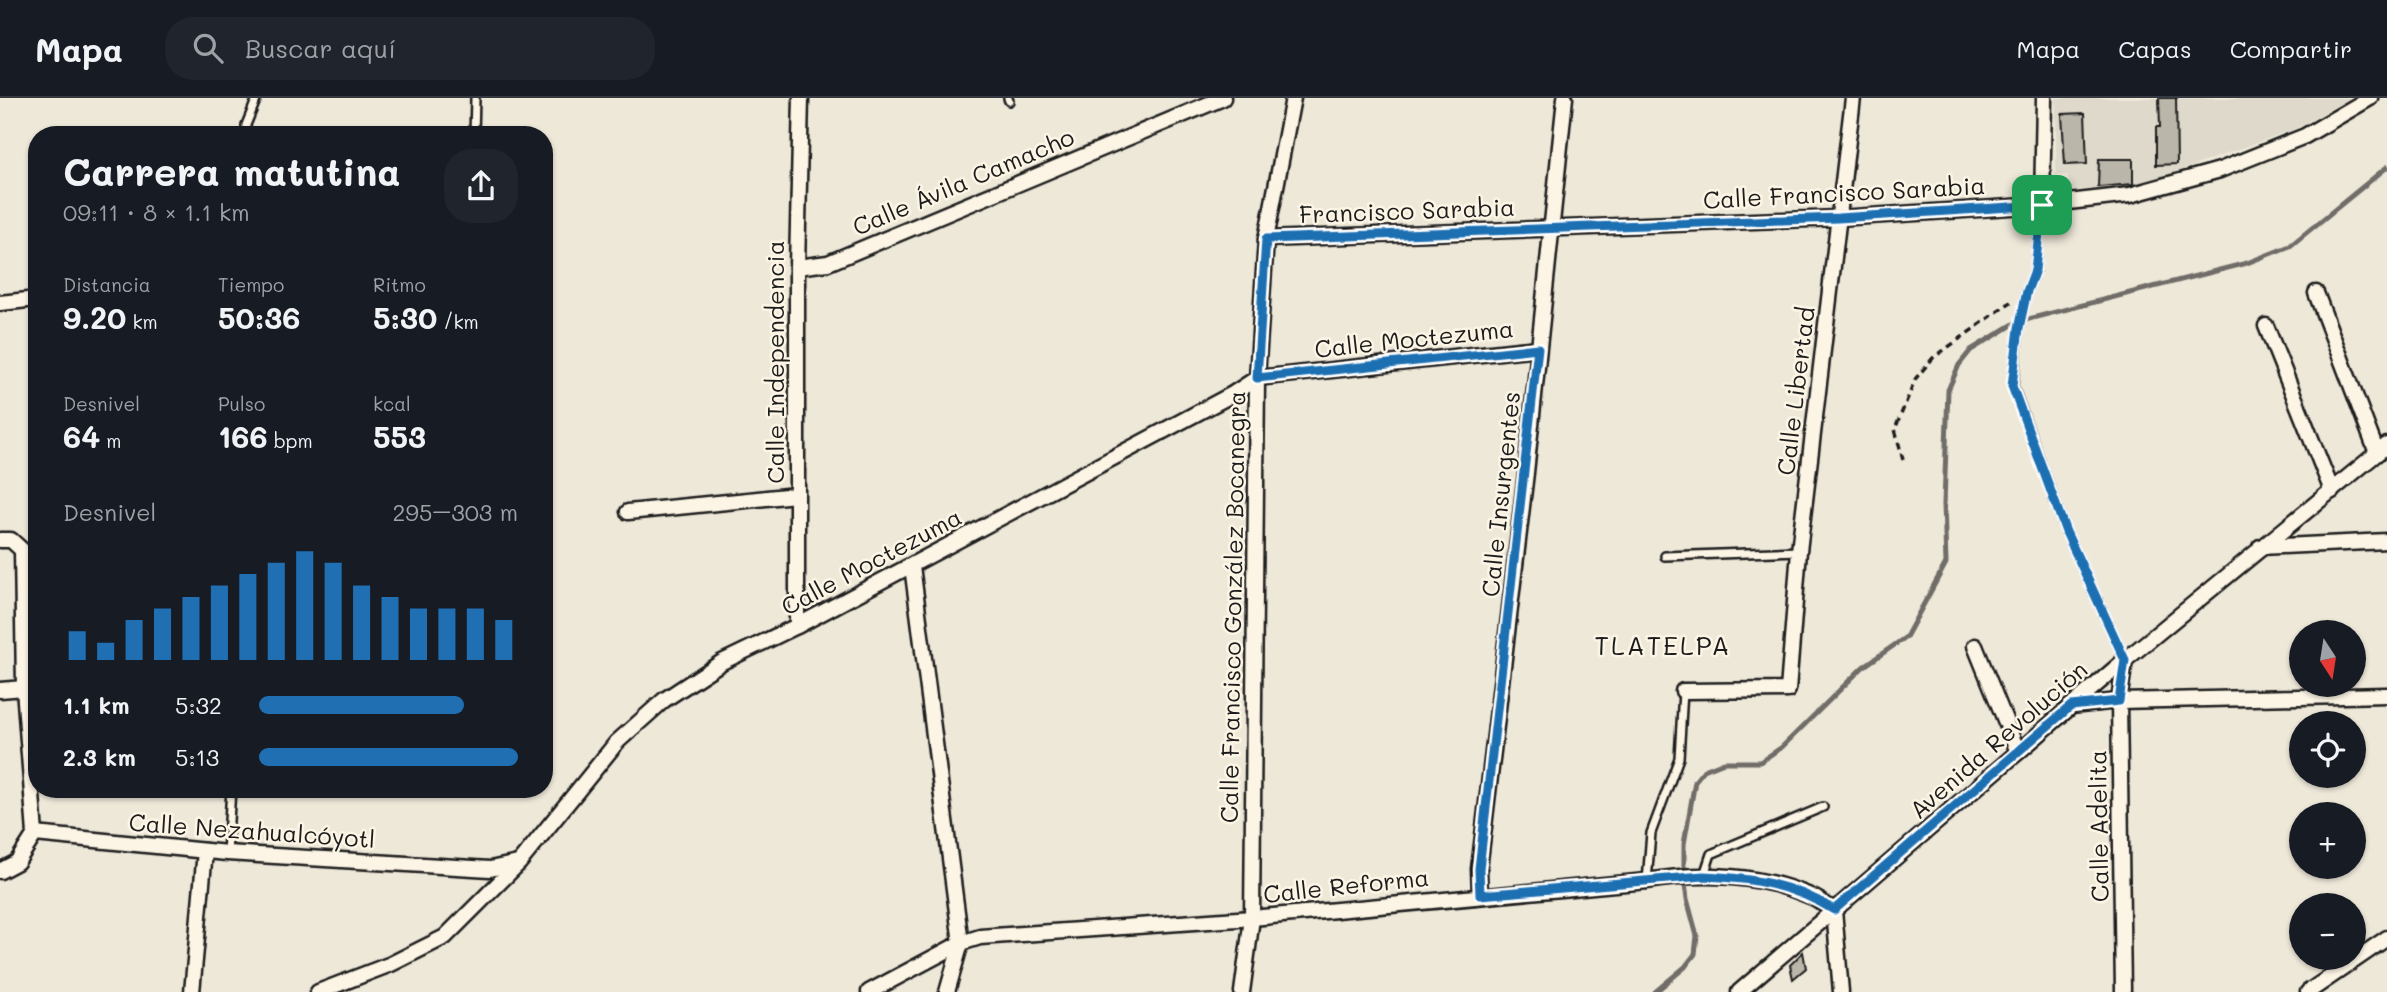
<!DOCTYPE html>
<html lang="es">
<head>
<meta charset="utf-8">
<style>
	:root { --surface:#171b24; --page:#20242c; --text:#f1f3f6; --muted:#9ea1a6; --line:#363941; --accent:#1f6fb2 }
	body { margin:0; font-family:Mali,sans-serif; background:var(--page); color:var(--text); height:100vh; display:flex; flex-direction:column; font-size:26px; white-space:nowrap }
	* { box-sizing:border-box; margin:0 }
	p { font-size:23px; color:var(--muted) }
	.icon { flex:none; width:38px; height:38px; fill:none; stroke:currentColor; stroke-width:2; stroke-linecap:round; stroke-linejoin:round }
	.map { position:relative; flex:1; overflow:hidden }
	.side { position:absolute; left:28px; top:28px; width:525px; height:672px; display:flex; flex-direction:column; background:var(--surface); border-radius:28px; box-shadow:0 2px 5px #0004 }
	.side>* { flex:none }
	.needle { width:46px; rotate:168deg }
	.buttons { position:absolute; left:2289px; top:522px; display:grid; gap:14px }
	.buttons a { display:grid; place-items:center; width:77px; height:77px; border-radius:50%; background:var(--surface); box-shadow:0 2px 5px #0004; font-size:35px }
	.pin { position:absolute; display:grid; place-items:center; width:60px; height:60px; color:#fff; margin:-30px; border-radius:14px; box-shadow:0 4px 10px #0006 }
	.round { display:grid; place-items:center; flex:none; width:74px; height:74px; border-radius:28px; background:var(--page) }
	.summary { display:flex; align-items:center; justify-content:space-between; height:119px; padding:0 35px }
	h1 { font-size:38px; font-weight:700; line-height:52px }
	.metrics { display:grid; grid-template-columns:repeat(3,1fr); gap:10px; height:119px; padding:7px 35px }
	.metrics div { display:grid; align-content:center }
	.metrics b { font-size:30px; font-weight:700 }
	.metrics small { font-size:19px; font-weight:400 }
	.metrics p { font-size:19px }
	.chart { height:196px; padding:14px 35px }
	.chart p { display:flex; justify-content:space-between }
	.chart svg { width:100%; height:126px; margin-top:7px; stroke:var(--accent); stroke-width:6 }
	ul { padding:0 35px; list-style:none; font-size:23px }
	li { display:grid; grid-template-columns:112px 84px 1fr; align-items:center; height:52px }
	li i { height:18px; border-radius:9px; background:var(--accent) }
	header { display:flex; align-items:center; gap:42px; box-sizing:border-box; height:98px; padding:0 35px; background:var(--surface); border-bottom:2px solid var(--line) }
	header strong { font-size:33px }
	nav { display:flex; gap:38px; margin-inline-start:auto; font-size:24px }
	.search { width:490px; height:63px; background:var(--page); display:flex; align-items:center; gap:18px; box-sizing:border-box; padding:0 24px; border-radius:28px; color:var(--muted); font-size:26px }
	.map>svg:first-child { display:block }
	.built { fill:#ded9cb }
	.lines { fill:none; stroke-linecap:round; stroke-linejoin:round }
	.stream { stroke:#6f6c67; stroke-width:5 }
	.building { fill:#bab6aa; stroke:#1c1c1c; stroke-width:2 }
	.service-casing { stroke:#1c1c1c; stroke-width:12 }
	.minor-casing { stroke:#1c1c1c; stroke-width:19 }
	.path { stroke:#1c1c1c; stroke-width:3.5; stroke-dasharray:7 5; stroke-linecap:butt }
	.service { stroke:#fcf5e5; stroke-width:7 }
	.minor { stroke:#fcf5e5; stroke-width:14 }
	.route-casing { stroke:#fff; stroke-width:14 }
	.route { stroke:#1f6fb2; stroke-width:9 }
	.labels { text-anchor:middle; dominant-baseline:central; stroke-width:5; stroke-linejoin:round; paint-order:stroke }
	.street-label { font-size:24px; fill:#1c1c1c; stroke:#fcf5e5 }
	.neighbourhood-label { font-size:26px; letter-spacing:2px; fill:#1c1c1c; stroke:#fcf5e5 }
</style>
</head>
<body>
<header>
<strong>Mapa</strong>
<div class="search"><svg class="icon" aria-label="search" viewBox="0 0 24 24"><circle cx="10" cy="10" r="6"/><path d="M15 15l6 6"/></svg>Buscar aquí</div>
<nav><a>Mapa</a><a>Capas</a><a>Compartir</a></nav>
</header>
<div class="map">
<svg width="2387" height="894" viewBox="0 0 2387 894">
	<rect width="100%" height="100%" fill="#eee8d9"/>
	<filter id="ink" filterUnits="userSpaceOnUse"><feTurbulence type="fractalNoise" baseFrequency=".0143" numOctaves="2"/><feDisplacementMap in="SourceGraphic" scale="14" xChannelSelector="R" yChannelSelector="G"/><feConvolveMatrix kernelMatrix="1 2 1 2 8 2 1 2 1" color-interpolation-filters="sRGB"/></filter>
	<g filter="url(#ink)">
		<!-- built -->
		<polygon class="built" points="2056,0 2350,0 2297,30 2133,90 2069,92 2068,77 2056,77"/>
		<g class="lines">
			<!-- stream -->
			<polyline class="stream" points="1655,894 1685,869 1695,856 1697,838 1687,801 1684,777 1684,746 1695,683 1704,672 1724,664 1760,664 1782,649 1863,569 1906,539 1946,465 1944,406 1948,292 1959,267 1971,252 2017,224 2247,165 2290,148 2387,69"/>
		</g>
		<!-- building -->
		<g class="building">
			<polygon points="2159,0 2176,0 2177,66 2156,67 2156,29 2160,29"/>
			<polygon points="2085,15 2087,66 2065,67 2062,16"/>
			<polygon points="2099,61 2133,61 2133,86 2098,89"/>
			<polygon points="1803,854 1806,870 1793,881 1790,867"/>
		</g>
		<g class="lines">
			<defs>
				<g id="service">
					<polyline points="1008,0 1009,3"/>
					<polyline points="246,37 246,27 257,0"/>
					<polyline points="474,37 475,0"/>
					<polyline points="2042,107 2035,172 2027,193 2019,230 2013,288 2066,434 2125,562"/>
					<polyline points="1665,458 1799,453"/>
					<polyline points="227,755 231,691"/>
					<polyline points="1704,777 1711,756 1823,709"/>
					<polyline points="1647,783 1651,735 1679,660 1683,593"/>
				</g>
				<g id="minor">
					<polyline points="2042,107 2044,0"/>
					<polyline points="1266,141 1838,120 2042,107 2130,97 2220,72 2305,38 2370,0"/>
					<polyline points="797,169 828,165 1223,0"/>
					<polyline points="2316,195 2377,355"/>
					<polyline points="0,205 37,201"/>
					<polyline points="2266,228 2332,393"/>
					<polyline points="628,414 796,397"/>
					<polyline points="0,442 11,442 22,452 24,590 35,736"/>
					<polyline points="2260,449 2387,443"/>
					<polyline points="912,468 961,845 947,894"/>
					<polyline points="797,528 797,169 801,0"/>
					<polyline points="1975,548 2018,654"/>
					<polyline points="0,592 24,590"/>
					<polyline points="1683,593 1788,592 1799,453 1853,0"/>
					<polyline points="2071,608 2119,603 2387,597"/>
					<polyline points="35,736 227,755 490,771 518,765"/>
					<polyline points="0,773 17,764 35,736"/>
					<polyline points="1480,797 1479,771 1526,375 1565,0"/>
					<polyline points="1834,812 1841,894"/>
					<polyline points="192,894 205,753"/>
					<polyline points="318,894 391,866 445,839 519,765 617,644 664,602 722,564 797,528 1231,297 1257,280 1538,250"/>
					<path d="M869,894L961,845L980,839L1252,820L1647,783C1700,774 1760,776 1810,798C1819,801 1826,808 1834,812"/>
					<polyline points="1242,894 1252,820 1257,280 1266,141 1293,0"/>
					<polyline points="1739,894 2125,562 2387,347"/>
					<polyline points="2123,894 2119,603 2125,562"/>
					<polyline points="2308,894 2387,840"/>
				</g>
			</defs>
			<!-- service casing -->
			<use href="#service" class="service-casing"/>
			<!-- minor casing -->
			<use href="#minor" class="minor-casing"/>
			<!-- path -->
			<polyline class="path" points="1903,362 1895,331 1916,280 1933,260 2011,204"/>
			<!-- service -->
			<use href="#service" class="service"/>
			<!-- minor -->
			<use href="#minor" class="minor"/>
		</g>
	</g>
	<g class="lines" filter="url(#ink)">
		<defs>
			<path id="route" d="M2042,107L2035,172L2027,193L2019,230L2012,288L2066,434L2125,562L2119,603L2071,608L1834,812C1793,786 1751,780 1703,778L1480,797L1479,771L1538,250L1257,280L1266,141L1838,120Z"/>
		</defs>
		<!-- route casing -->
		<use href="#route" class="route-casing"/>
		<!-- route -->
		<use href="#route" class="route"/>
	</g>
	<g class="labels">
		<!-- street labels -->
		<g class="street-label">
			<text transform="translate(963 83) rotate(-23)">Calle Ávila Camacho</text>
			<text transform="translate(1844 94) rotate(-3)">Calle Francisco Sarabia</text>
			<text transform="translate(1407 112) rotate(-2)">Francisco Sarabia</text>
			<text transform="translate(1414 240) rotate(-6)">Calle Moctezuma</text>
			<text transform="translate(774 264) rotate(-90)">Calle Independencia</text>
			<text transform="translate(1795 293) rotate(-83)">Calle Libertad</text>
			<text transform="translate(1500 396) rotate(-84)">Calle Insurgentes</text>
			<text transform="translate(871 463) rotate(-28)">Calle Moctezuma</text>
			<text transform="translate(1232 509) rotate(-89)">Calle Francisco González Bocanegra</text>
			<text transform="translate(1998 641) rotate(-41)">Avenida Revolución</text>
			<text transform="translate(2098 728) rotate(-91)">Calle Adelita</text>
			<text transform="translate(252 732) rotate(4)">Calle Nezahualcóyotl</text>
			<text transform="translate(1346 787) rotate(-6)">Calle Reforma</text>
		</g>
		<!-- neighbourhood labels -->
		<g class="neighbourhood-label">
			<text x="1663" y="547">TLATELPA</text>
		</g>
	</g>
</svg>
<div class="buttons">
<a><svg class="needle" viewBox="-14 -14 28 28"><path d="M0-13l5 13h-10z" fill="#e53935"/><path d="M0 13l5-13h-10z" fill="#9ea1a6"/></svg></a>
<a><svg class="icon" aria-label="locate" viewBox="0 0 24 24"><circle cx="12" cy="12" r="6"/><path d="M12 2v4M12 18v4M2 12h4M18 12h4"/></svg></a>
<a>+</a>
<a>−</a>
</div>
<div class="pin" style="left:2042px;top:107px;background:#1e9e55"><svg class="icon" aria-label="arrive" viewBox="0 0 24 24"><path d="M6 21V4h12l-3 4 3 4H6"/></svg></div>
<section class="side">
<div class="summary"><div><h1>Carrera matutina</h1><p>09:11 · 8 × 1.1 km</p></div><a class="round"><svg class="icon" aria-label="share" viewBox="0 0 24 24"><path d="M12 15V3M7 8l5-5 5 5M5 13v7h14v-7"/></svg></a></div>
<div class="metrics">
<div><p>Distancia</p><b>9.20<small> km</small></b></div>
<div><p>Tiempo</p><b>50:36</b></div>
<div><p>Ritmo</p><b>5:30<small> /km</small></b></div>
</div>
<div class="metrics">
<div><p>Desnivel</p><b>64<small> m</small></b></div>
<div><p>Pulso</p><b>166<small> bpm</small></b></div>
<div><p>kcal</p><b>553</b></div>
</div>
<div class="chart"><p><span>Desnivel</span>295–303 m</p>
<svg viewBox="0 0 160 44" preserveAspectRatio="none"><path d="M5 44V34M15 44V38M25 44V30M35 44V26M45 44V22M55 44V18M65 44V14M75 44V10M85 44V6M95 44V10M105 44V18M115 44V22M125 44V26M135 44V26M145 44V26M155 44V30"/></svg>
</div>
<ul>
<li><b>1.1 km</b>5:32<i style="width:79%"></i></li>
<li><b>2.3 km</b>5:13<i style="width:100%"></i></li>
</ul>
</section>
</div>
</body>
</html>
